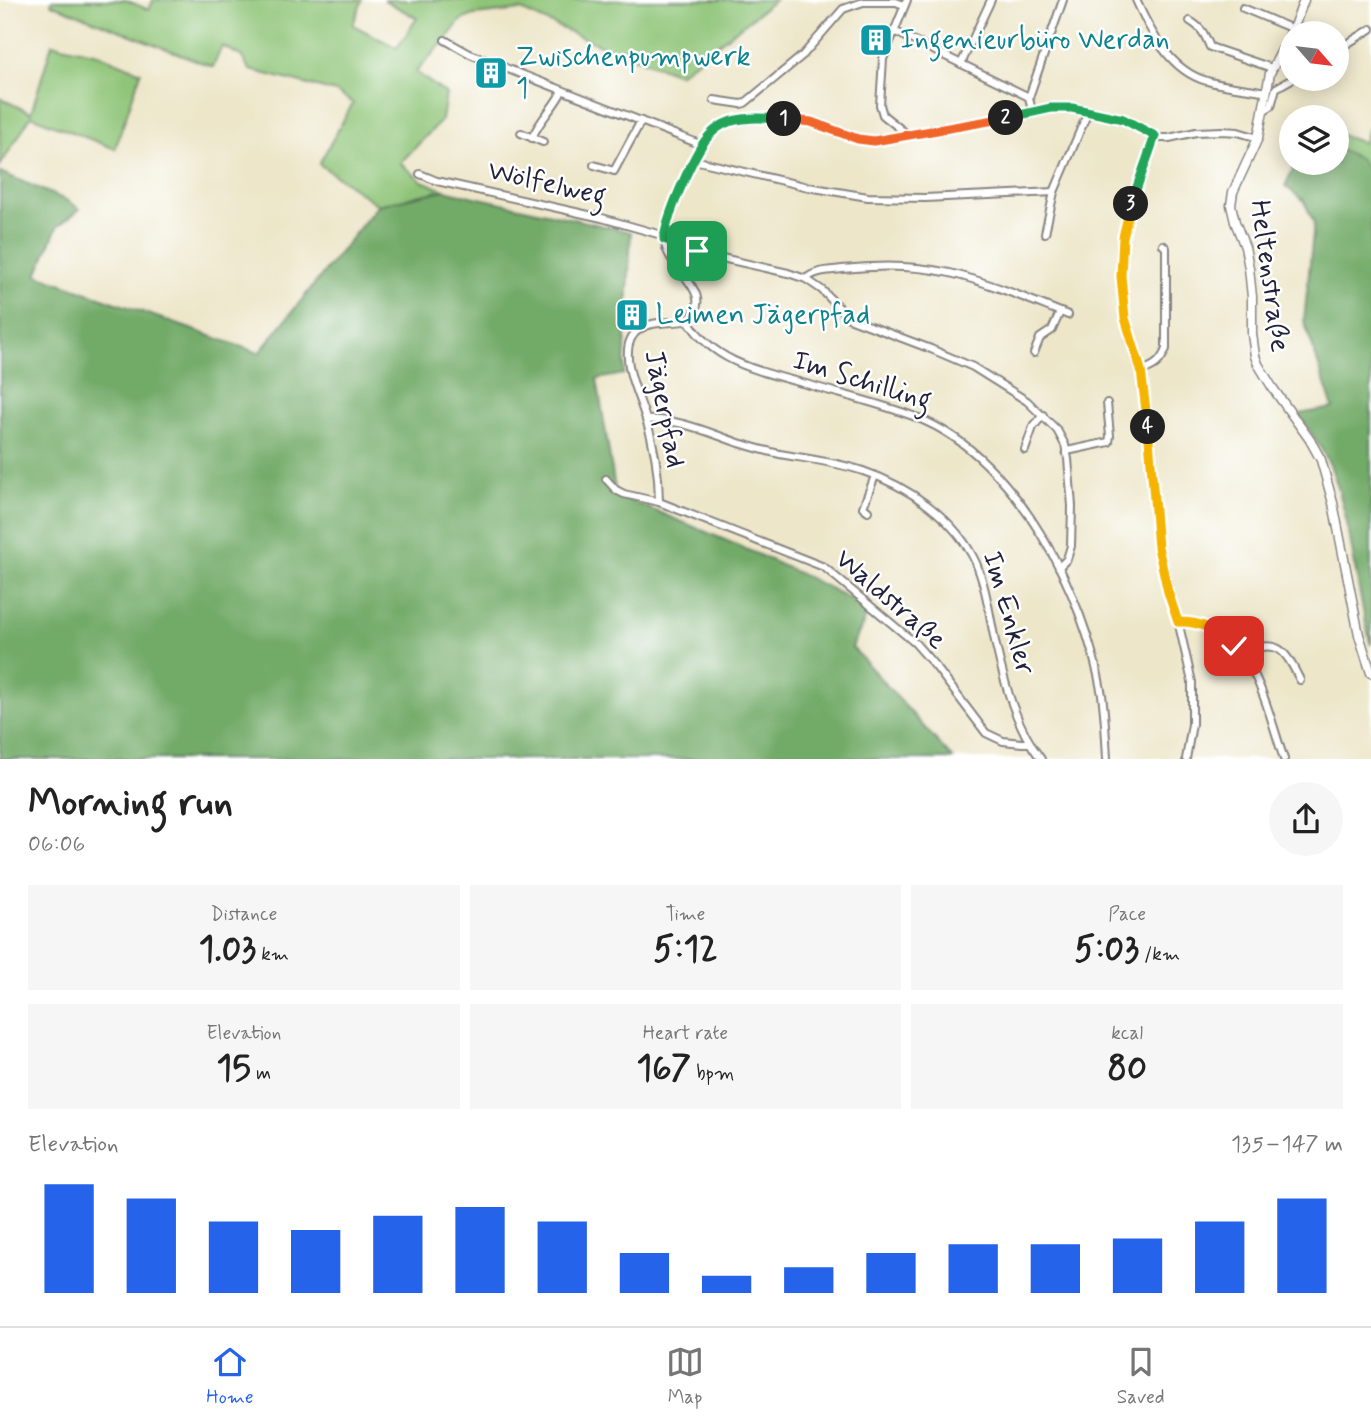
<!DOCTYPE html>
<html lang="en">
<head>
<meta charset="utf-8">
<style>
	:root { --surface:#fff; --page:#f6f6f6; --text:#222; --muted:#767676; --line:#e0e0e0; --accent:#2563eb }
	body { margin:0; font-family:Mynerve,sans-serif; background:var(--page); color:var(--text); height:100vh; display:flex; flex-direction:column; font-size:26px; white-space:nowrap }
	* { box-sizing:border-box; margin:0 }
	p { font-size:23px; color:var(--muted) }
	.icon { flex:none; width:38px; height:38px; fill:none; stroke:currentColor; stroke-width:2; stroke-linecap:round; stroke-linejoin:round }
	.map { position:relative; height:759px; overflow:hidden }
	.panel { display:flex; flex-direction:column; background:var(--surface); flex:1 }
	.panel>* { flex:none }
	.needle { width:46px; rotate:118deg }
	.controls { position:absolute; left:1279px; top:21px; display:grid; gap:14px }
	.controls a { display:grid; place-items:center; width:70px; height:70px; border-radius:50%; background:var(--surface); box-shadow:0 4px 18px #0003; font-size:35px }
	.pin { position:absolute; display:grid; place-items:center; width:60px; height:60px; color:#fff; margin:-30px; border-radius:14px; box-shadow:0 4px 10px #0006 }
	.km { position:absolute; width:35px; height:35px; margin:-18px; border-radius:50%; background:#222; color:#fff; font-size:19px; line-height:35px; text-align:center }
	.round { display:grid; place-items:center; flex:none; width:74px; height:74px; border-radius:37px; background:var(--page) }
	.headline { display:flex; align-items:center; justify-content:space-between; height:119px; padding:0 28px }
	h1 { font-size:38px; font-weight:700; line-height:52px }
	.metrics { display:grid; grid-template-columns:repeat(3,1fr); gap:10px; height:119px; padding:7px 28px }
	.metrics div { display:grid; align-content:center; border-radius:0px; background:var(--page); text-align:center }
	.metrics b { font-size:35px; font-weight:700 }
	.metrics small { font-size:19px; font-weight:400 }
	.metrics p { font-size:19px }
	.chart { height:196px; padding:14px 28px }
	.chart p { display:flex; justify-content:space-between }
	.chart svg { width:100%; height:126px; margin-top:7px; stroke:var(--accent); stroke-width:6 }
	.dock { display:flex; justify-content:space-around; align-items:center; height:98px; border-top:2px solid var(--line); background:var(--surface); font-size:19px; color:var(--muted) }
	.dock a { display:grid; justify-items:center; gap:4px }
	.dock .on { color:var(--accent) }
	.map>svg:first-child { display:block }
	.green { fill:#8ec477; stroke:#587359; stroke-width:2 }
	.forest { fill:#72aa68; stroke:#4a6652; stroke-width:2 }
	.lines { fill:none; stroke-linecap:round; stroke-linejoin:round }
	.minor-casing { stroke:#888482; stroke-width:10 }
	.tertiary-casing { stroke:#888482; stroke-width:11 }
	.minor { stroke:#fff; stroke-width:6 }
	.tertiary { stroke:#fff; stroke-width:8 }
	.split-1-casing { stroke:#fff; stroke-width:14 }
	.split-2-casing { stroke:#fff; stroke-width:14 }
	.split-3-casing { stroke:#fff; stroke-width:14 }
	.split-4-casing { stroke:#fff; stroke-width:14 }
	.split-5-casing { stroke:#fff; stroke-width:14 }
	.split-1 { stroke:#22a559; stroke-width:9 }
	.split-2 { stroke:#f0652b; stroke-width:9 }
	.split-3 { stroke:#22a559; stroke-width:9 }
	.split-4 { stroke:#f5b400; stroke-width:9 }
	.split-5 { stroke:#f5b400; stroke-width:9 }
	.labels { text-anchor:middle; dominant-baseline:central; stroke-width:5; stroke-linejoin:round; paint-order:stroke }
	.culture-label { font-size:28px; fill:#0d838f; stroke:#fff; text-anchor:start }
	.street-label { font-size:28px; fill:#22223b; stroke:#fff }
</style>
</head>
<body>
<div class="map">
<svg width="1371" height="759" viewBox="0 0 1371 759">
	<rect width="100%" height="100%" fill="#fff"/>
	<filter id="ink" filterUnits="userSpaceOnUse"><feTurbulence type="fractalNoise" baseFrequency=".0143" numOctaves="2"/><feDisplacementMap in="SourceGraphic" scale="14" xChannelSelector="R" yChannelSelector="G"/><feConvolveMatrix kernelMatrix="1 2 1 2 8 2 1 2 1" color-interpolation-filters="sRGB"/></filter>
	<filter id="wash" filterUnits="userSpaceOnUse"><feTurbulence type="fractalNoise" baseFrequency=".00686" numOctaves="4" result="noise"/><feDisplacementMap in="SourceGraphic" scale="28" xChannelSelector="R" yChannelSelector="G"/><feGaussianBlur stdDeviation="1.57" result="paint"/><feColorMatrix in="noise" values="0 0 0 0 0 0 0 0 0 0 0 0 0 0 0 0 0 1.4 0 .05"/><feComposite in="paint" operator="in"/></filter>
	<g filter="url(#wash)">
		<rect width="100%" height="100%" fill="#ede6c9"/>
		<!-- green -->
		<g class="green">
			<polygon points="52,0 126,0 149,10 153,0 362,0 353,25 397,48 417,18 384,0 775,0 679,74 595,43 521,10 474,15 461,20 447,38 416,72 446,94 442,120 400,163 422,181 444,190 378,205 319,164 353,103 336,92 250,70 241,56 222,46 213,67 51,4"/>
			<polygon points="52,44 98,54 141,72 115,149 31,116 0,166 0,98 31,113"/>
			<polygon points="1369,126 1371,127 1371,175 1360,159 1337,148 1337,133 1363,143"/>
		</g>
		<!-- forest -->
		<g class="forest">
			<path d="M1337,148L1360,159L1371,175V645C1355,587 1353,527 1332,470C1326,453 1309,430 1299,414L1333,408L1304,321L1314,223L1304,201L1285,186L1296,163H1337Z"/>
			<path d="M0,172L68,201L80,209L57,227L37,275L259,353L378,205L444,190L631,232L624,374L597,379L616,495C703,530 788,565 870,609L852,647L953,759H0Z"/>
		</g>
	</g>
	<g filter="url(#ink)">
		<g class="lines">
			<defs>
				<g id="minor">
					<polyline points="907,0 883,59 880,105 883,115 908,135"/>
					<path d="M1136,0C1150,31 1170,71 1207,81C1226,87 1247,88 1267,92"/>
					<polyline points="1243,8 1293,29"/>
					<path d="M1190,21C1202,28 1205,35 1210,47L1272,68"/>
					<polyline points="894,31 1029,97 1032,112"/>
					<polyline points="445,40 470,54 702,145"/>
					<polyline points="1337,50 1371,29"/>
					<polyline points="961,64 991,0"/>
					<polyline points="1029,97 1063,0"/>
					<polyline points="714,100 741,104 745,103 803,55 843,9 863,2 896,2 904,5"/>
					<polyline points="1263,111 1271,106 1276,88 1292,79"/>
					<polyline points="521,133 543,142"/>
					<polyline points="1155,136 1127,215 1121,249 1121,276 1125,318 1141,371 1147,408 1158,547 1169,592 1179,625 1192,682 1192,724 1186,759"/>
					<path d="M532,138C539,120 554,108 562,91"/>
					<polyline points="694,160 808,187 868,197 925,198 1054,192 1045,233"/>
					<polyline points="594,165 614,171 641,121"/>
					<polyline points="420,174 437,181 602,218 665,236"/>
					<polyline points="1054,192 1088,112"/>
					<polyline points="664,239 713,256 788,273 806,279 822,290 849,318 931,349 973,367 1027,401 1057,430 1065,445 1068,459 1072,506 1071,546 1067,559 1059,567"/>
					<path d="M806,279C815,270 830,271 842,269C878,265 915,265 950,273C991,283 1030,300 1068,315"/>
					<path d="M688,320C713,363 762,372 806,384C843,395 882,404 918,418C1017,457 1085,596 1102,695C1105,717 1106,738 1107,759"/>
					<polyline points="1034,353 1040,338 1052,330 1060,312"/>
					<path d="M1141,371C1154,367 1161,362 1166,349V248L1163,245"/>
					<path d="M646,420C679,418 709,433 739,443C752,447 766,451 780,454C808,459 836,462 863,471C908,486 956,519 976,563C987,589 990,619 996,646C1005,685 1016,727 1041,759"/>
					<polyline points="1025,450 1033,427 1043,415"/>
					<polyline points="1067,451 1109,442 1110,436 1107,403"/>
					<polyline points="606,479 616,490 624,494 659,502 824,567 915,643 936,667 986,733 1003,741 1022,743 1030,743"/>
					<path d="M659,502C659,473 654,443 645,416C639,397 629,377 628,358C627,346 630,335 640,329C653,320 673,324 688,320C718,292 667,270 665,242C663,220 697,145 714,131C725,121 739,120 754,119C774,118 794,117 813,123C833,129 852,140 874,140L1002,119L1059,107L1072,108L1123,119L1159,138H1169L1196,132L1222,131L1238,132L1258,138"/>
					<polyline points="868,511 863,507 875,476"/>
					<path d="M1178,622C1191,621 1203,624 1215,631C1260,657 1268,714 1284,759"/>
					<path d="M1241,653C1278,638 1284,648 1300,680"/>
				</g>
				<polyline id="tertiary" points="1304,0 1293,29 1270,73 1258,138 1233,192 1231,205 1235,222 1245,247 1249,268 1252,297 1252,334 1255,356 1258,364 1272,387 1310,440 1321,460 1333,503 1359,635 1371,673"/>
			</defs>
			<!-- minor casing -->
			<use href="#minor" class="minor-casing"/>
			<!-- tertiary casing -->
			<use href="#tertiary" class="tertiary-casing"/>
			<!-- minor -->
			<use href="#minor" class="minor"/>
			<!-- tertiary -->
			<use href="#tertiary" class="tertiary"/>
		</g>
	</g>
	<g class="lines" filter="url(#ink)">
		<defs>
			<path id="split-1" d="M697,251L664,239C666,217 691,161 704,142C709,135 716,128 724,124C741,116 765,118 784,119"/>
			<polyline id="split-2" points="784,119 811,122 858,139 874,141 1006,118"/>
			<polyline id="split-3" points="1006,118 1051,108 1072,108 1123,119 1155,136 1131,204"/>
			<polyline id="split-4" points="1131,204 1123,237 1121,276 1125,318 1141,370 1148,427"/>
			<path id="split-5" d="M1148,427L1158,547L1168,592L1178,622C1200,621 1219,631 1234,646"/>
		</defs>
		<!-- split-1 casing -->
		<use href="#split-1" class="split-1-casing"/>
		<!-- split-2 casing -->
		<use href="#split-2" class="split-2-casing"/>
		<!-- split-3 casing -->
		<use href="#split-3" class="split-3-casing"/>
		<!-- split-4 casing -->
		<use href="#split-4" class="split-4-casing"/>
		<!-- split-5 casing -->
		<use href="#split-5" class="split-5-casing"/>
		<!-- split-1 -->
		<use href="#split-1" class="split-1"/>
		<!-- split-2 -->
		<use href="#split-2" class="split-2"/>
		<!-- split-3 -->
		<use href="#split-3" class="split-3"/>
		<!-- split-4 -->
		<use href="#split-4" class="split-4"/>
		<!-- split-5 -->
		<use href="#split-5" class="split-5"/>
	</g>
	<!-- icons -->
	<defs>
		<symbol id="building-square" viewBox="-11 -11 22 22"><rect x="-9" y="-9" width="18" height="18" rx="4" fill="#0f9aa8" stroke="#fff"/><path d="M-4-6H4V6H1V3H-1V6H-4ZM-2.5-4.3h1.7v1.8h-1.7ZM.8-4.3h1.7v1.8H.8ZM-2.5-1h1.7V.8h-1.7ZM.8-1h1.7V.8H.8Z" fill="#fff"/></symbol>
	</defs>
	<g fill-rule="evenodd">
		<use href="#building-square" x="857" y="21" width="38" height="38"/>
		<use href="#building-square" x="472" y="54" width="38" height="38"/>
		<use href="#building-square" x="613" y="296" width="38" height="38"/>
	</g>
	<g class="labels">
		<!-- culture labels -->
		<g class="culture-label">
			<text x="900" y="40">Ingenieurbüro Werdan</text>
			<text x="516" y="57">Zwischenpumpwerk<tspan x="516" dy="32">1</tspan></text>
			<text x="656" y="315">Leimen Jägerpfad</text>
		</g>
		<!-- street labels -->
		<g class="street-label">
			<text transform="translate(547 184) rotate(13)">Wölfelweg</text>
			<text transform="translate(1269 276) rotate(82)">Heltenstraße</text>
			<text transform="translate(862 381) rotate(17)">Im Schilling</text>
			<text transform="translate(664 409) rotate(79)">Jägerpfad</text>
			<text transform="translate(890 600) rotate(41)">Waldstraße</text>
			<text transform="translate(1008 613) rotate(74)">Im Enkler</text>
		</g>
	</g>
</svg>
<div class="controls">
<a><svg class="needle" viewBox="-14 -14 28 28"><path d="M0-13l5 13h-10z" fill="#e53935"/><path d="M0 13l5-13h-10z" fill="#767676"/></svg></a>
<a><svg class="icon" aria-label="layers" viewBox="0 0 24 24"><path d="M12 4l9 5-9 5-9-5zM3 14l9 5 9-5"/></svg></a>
</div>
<div class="pin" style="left:697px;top:251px;background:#1e9e55"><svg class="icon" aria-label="arrive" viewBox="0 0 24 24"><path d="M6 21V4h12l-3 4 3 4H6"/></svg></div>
<div class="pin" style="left:1234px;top:646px;background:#d93025"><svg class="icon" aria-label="check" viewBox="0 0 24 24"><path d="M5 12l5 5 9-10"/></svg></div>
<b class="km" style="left:784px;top:119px">1</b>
<b class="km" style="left:1006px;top:118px">2</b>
<b class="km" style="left:1131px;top:204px">3</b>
<b class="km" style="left:1148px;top:427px">4</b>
</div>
<section class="panel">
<div class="headline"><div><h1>Morning run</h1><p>06:06</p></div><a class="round"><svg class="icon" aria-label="share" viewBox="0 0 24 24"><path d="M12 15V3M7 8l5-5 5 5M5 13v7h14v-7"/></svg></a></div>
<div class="metrics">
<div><p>Distance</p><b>1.03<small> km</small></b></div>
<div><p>Time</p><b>5:12</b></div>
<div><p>Pace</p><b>5:03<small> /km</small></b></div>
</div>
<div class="metrics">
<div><p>Elevation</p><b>15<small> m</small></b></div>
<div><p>Heart rate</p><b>167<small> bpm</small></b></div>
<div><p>kcal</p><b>80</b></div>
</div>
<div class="chart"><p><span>Elevation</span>135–147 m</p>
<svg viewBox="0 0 160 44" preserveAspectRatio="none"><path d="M5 44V6M15 44V11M25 44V19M35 44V22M45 44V17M55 44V14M65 44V19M75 44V30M85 44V38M95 44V35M105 44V30M115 44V27M125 44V27M135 44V25M145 44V19M155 44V11"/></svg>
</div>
</section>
<nav class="dock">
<a class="on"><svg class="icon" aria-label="home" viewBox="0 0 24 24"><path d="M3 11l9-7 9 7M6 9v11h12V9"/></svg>Home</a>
<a><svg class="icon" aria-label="map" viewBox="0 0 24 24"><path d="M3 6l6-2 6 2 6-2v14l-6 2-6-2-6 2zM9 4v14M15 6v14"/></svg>Map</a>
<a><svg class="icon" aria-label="saved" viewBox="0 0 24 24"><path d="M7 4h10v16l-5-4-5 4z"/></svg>Saved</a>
</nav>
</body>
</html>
